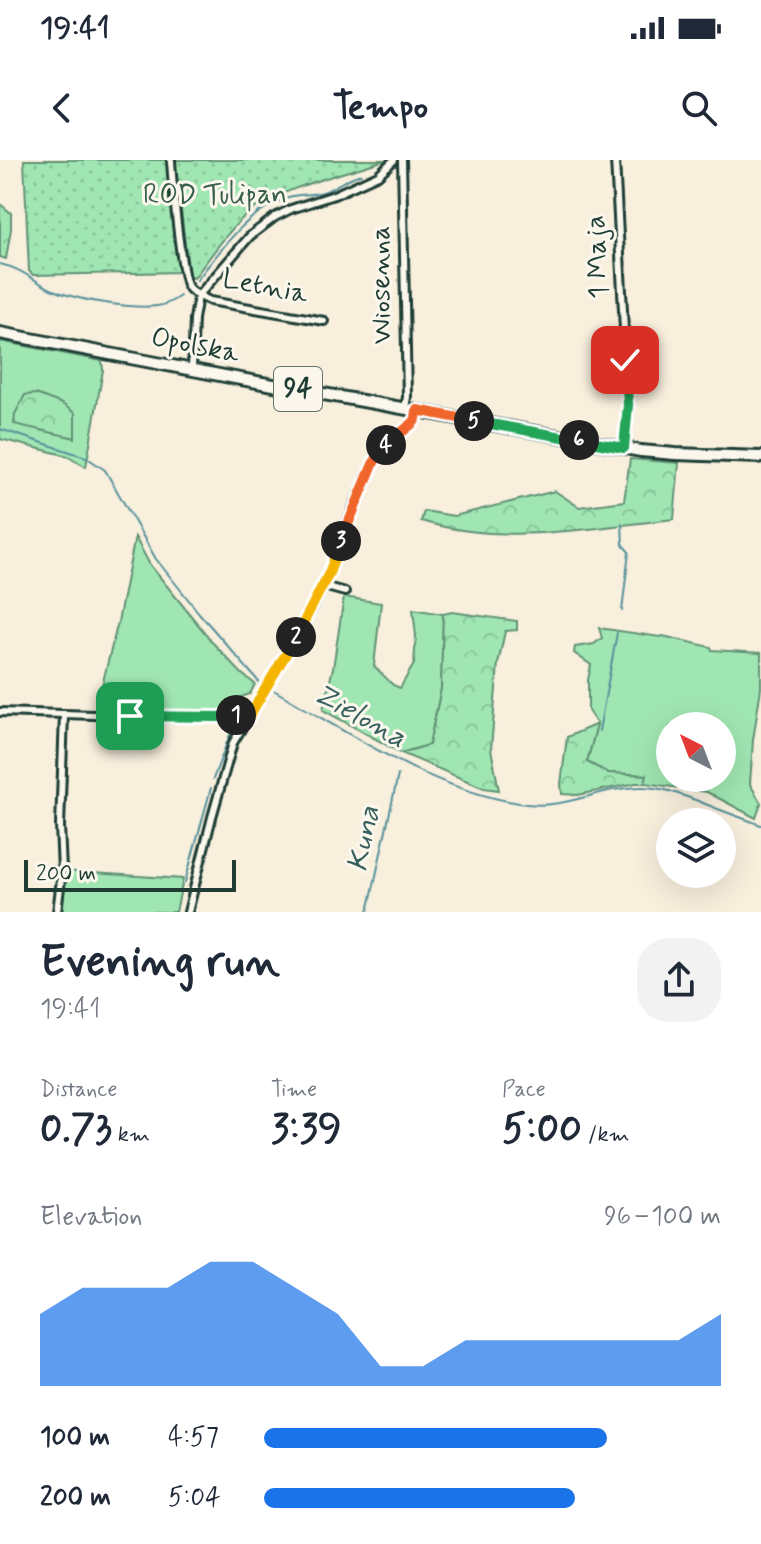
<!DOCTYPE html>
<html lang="en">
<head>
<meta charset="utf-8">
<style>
	:root { --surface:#fff; --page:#f2f2f3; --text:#1f2937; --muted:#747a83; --accent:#1a73e8 }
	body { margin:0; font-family:Mynerve,sans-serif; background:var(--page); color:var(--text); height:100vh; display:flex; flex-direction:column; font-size:30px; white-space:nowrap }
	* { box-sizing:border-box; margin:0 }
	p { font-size:26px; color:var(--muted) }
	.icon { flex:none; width:44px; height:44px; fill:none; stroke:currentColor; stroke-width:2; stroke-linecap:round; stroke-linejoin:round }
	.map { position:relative; height:752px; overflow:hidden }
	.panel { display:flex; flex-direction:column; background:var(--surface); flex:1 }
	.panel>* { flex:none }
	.needle { width:52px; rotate:318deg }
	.controls { position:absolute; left:656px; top:552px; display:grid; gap:16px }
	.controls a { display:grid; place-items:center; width:80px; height:80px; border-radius:50%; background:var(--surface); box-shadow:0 8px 32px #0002; font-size:40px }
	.scale { position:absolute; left:24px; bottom:20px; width:212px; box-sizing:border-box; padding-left:8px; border:4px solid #1f3d34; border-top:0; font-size:22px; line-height:28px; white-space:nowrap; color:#1f3d34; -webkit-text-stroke:6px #fbf7ec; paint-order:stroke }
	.pin { position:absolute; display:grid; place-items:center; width:68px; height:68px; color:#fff; margin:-34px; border-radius:16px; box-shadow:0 4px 12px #0006 }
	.km { position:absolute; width:40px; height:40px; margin:-20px; border-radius:50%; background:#222; color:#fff; font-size:22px; line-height:40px; text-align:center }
	.round { display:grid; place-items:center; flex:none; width:84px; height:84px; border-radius:32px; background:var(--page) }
	.overview { display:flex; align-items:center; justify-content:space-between; height:136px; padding:0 40px }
	h1 { font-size:44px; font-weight:700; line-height:60px }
	.metrics { display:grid; grid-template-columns:repeat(3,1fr); gap:12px; height:136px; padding:8px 40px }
	.metrics div { display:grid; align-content:center }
	.metrics b { font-size:40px; font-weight:700 }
	.metrics small { font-size:22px; font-weight:400 }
	.metrics p { font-size:22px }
	.chart { height:224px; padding:16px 40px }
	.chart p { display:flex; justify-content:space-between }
	.chart svg { width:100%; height:144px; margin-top:8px; fill:var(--accent); opacity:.7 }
	ul { padding:0 40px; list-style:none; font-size:26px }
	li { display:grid; grid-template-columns:128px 96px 1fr; align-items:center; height:60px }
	li i { height:20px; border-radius:10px; background:var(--accent) }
	.status { display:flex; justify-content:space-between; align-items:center; height:56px; padding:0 40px; background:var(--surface); direction:ltr }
	.status svg { height:22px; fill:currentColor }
	header { display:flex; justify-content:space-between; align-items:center; height:104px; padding:0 40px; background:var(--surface); font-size:36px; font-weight:700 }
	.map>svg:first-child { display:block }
	.grass { fill:#a0e6b3; stroke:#609274; stroke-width:2; fill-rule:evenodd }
	.forest { fill:url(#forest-crowns); stroke:#609274; stroke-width:2 }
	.park { fill:url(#park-dots); stroke:#609274; stroke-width:2 }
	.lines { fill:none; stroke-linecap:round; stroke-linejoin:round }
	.stream { stroke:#59929c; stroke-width:2 }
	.minor-casing { stroke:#1f3d34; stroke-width:12 }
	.primary-casing { stroke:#1f3d34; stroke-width:16 }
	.minor { stroke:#fbf7ec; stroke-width:6 }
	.primary { stroke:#fbf7ec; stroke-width:10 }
	.split-1-casing { stroke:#fff; stroke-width:16 }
	.split-2-casing { stroke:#fff; stroke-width:16 }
	.split-3-casing { stroke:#fff; stroke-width:16 }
	.split-4-casing { stroke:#fff; stroke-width:16 }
	.split-5-casing { stroke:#fff; stroke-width:16 }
	.split-6-casing { stroke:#fff; stroke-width:16 }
	.split-7-casing { stroke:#fff; stroke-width:16 }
	.split-8-casing { stroke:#fff; stroke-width:16 }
	.split-1 { stroke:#22a559; stroke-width:10 }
	.split-2 { stroke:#f5b400; stroke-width:10 }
	.split-3 { stroke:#f5b400; stroke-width:10 }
	.split-4 { stroke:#f0652b; stroke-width:10 }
	.split-5 { stroke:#f0652b; stroke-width:10 }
	.split-6 { stroke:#22a559; stroke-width:10 }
	.split-7 { stroke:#22a559; stroke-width:10 }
	.split-8 { stroke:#f5b400; stroke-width:10 }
	.labels { text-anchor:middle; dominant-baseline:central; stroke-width:6; stroke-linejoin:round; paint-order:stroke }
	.shield { fill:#fbf7ec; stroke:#61756b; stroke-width:2 }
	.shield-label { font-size:26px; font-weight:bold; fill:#1f3d34 }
	.park-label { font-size:28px; fill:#395f4d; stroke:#fbf7ec }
	.street-label { font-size:28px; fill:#1f3d34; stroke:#fbf7ec }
	.water-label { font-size:30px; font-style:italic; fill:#37605f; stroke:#fbf7ec }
</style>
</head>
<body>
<div class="status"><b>19:41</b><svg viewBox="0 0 49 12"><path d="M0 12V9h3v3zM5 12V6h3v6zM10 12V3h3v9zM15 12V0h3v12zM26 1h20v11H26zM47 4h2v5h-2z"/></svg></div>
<header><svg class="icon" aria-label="back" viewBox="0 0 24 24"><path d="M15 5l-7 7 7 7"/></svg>Tempo<svg class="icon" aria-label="search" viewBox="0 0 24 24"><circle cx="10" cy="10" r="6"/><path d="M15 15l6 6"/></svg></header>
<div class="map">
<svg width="761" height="752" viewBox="0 0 761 752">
	<defs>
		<pattern id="forest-crowns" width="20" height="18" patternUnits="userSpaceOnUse" patternTransform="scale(2)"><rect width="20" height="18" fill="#a0e6b3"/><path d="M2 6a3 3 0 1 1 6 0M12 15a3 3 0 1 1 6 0" fill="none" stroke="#89c69b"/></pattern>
		<pattern id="park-dots" width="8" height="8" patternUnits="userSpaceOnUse" patternTransform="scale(2)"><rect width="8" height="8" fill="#a0e6b3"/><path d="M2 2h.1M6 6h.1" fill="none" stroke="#89c69b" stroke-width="1.8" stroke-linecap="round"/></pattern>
	</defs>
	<rect width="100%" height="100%" fill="#f8efdd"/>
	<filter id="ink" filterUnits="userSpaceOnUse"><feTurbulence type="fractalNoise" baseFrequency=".0125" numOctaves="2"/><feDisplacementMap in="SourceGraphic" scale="16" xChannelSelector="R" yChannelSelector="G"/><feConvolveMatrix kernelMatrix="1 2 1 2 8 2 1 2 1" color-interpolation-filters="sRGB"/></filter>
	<g filter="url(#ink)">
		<!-- grass -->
		<g class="grass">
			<polygon points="0,181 102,201 103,210 86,307 68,296 0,279"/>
			<polygon points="135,377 150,405 213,483 242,514 255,524 250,534 238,538 222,552 96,549 118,462"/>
			<polygon points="344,437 381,443 374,506 393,525 400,528 414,504 416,476 413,449 443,454 441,529 429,585 401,593 323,550 333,508"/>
			<path d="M599,468L660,477L663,476L711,487L712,490L761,493V528L753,580L750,624L761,643L756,658L707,632L645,623L646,615L608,613L587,602L597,564L588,551V520L591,505L574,493L575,487L594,484L602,478ZM670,566H722V618H670Z"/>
			<polygon points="62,711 183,719 176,752 60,752"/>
		</g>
		<!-- forest -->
		<g class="forest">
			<polygon points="0,44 11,53 11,69 6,99 0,97"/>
			<polygon points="36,234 62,244 75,253 75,278 14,264 15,254 25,235"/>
			<path d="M630,299L679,303L674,359C590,368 503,386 421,361L424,351L454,356L555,331L579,347L624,341Z"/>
			<polygon points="452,452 517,461 517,470 505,471 498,504 491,589 499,630 484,628 401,593 429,585 441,529 443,454"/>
			<polygon points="597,564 587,602 608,613 647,615 645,623 636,623 578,635 562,634 561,624 567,577"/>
		</g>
		<!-- park -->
		<g class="park">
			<polygon points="24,0 167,0 173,70 181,112 33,115 29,111"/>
			<path d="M175,0H385C343,14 278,28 246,55C228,70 209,99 194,118L189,116Z"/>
		</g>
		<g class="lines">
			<!-- stream -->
			<g class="stream">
				<path d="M0,104C23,109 32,120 51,129C75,140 131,149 157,146C166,145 173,141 180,136"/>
				<path d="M197,120C223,88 246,52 286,38C298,33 310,36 323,32C337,27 346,18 361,14"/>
				<polyline points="0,269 86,297 105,310 156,399 199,453 259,522 265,525"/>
				<polyline points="622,451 629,392 623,385 622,363"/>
				<path d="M270,528C349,573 427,628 519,643C565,651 596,628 639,627C661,626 678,634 698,641C719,650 740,657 761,665"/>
				<polyline points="599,571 617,473"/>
				<polyline points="213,619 231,572"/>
				<polyline points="185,722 211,628"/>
				<polyline points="368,752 398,615"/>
			</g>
			<defs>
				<g id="minor">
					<path d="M171,0C172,19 181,116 188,127C193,134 202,137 210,141L324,161"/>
					<polyline points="402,0 407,237 405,248"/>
					<polyline points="615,0 628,245 624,288"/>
					<polyline points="192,209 194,159 198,136 250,76 275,57 291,49 334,35 378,15 394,0"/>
					<polyline points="323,426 345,432"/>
					<polyline points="0,552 158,557 218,557 239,555 248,558"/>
					<polyline points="57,752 62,711 60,666 64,555"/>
					<polyline points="188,752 212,657 233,583 312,449 329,413 353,348 373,304 388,284 413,263 416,259 417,250"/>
				</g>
				<polyline id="primary" points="0,173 235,218 641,291 675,294 761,297"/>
			</defs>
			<!-- minor casing -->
			<use href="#minor" class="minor-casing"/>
			<!-- primary casing -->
			<use href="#primary" class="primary-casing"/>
			<!-- minor -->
			<use href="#minor" class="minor"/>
			<!-- primary -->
			<use href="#primary" class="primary"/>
		</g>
	</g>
	<g class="lines" filter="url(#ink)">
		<defs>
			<polyline id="split-1" points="130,556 218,557 236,555"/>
			<polyline id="split-2" points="236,555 248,558 296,477"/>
			<polyline id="split-3" points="296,477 329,413 341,381"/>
			<polyline id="split-4" points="341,381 373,304 386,285"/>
			<polyline id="split-5" points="386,285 413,263 416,259 417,250 474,261"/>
			<polyline id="split-6" points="474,261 579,280"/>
			<polyline id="split-7" points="579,280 624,288 628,245 627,227"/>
			<polyline id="split-8" points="625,200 627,227"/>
		</defs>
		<!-- split-1 casing -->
		<use href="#split-1" class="split-1-casing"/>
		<!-- split-2 casing -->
		<use href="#split-2" class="split-2-casing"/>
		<!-- split-3 casing -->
		<use href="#split-3" class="split-3-casing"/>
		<!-- split-4 casing -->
		<use href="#split-4" class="split-4-casing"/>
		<!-- split-5 casing -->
		<use href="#split-5" class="split-5-casing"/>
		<!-- split-6 casing -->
		<use href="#split-6" class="split-6-casing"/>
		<!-- split-7 casing -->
		<use href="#split-7" class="split-7-casing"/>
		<!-- split-8 casing -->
		<use href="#split-8" class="split-8-casing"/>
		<!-- split-1 -->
		<use href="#split-1" class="split-1"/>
		<!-- split-2 -->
		<use href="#split-2" class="split-2"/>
		<!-- split-3 -->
		<use href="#split-3" class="split-3"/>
		<!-- split-4 -->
		<use href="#split-4" class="split-4"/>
		<!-- split-5 -->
		<use href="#split-5" class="split-5"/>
		<!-- split-6 -->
		<use href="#split-6" class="split-6"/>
		<!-- split-7 -->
		<use href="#split-7" class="split-7"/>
		<!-- split-8 -->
		<use href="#split-8" class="split-8"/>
	</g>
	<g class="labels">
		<!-- shield labels -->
		<rect class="shield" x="274" y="207" width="48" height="44" rx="6"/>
		<g class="shield-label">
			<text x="298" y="229">94</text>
		</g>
		<!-- park labels -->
		<g class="park-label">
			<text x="215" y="35">ROD Tulipan</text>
		</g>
		<!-- street labels -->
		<g class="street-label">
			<text transform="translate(598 97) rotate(-93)">1 Maja</text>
			<text transform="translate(382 125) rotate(-91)">Wiosenna</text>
			<text transform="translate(265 127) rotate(11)">Letnia</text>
			<text transform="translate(195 186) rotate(11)">Opolska</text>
		</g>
		<!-- water labels -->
		<g class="water-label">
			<text transform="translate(360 556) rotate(29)">Zielona</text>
			<text transform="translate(364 679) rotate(-78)">Kuna</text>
		</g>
	</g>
</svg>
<div class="controls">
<a><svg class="needle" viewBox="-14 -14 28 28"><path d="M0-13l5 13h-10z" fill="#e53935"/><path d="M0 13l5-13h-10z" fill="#747a83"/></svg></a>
<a><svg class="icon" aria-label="layers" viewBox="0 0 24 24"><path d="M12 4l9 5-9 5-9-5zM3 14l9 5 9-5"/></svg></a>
</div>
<div class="scale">200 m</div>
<div class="pin" style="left:130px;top:556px;background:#1e9e55"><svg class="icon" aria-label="arrive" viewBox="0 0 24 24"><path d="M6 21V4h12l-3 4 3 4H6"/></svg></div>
<div class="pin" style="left:625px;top:200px;background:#d93025"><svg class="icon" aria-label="check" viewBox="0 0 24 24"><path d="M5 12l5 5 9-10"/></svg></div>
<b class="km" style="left:236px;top:555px">1</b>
<b class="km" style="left:296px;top:477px">2</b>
<b class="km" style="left:341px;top:381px">3</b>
<b class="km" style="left:386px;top:285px">4</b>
<b class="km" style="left:474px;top:261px">5</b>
<b class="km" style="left:579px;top:280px">6</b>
</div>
<section class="panel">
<div class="overview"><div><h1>Evening run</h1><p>19:41</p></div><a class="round"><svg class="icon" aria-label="share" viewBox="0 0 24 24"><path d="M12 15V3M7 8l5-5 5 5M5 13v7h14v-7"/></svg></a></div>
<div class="metrics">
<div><p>Distance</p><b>0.73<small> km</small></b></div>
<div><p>Time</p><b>3:39</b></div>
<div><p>Pace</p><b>5:00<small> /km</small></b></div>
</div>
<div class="chart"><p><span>Elevation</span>96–100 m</p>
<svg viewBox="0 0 160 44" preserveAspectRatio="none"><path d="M0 44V22L10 14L20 14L30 14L40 6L50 6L60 14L70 22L80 38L90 38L100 30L110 30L120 30L130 30L140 30L150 30L160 22V44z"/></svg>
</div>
<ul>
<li><b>100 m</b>4:57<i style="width:75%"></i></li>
<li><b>200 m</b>5:04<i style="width:68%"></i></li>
</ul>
</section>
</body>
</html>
